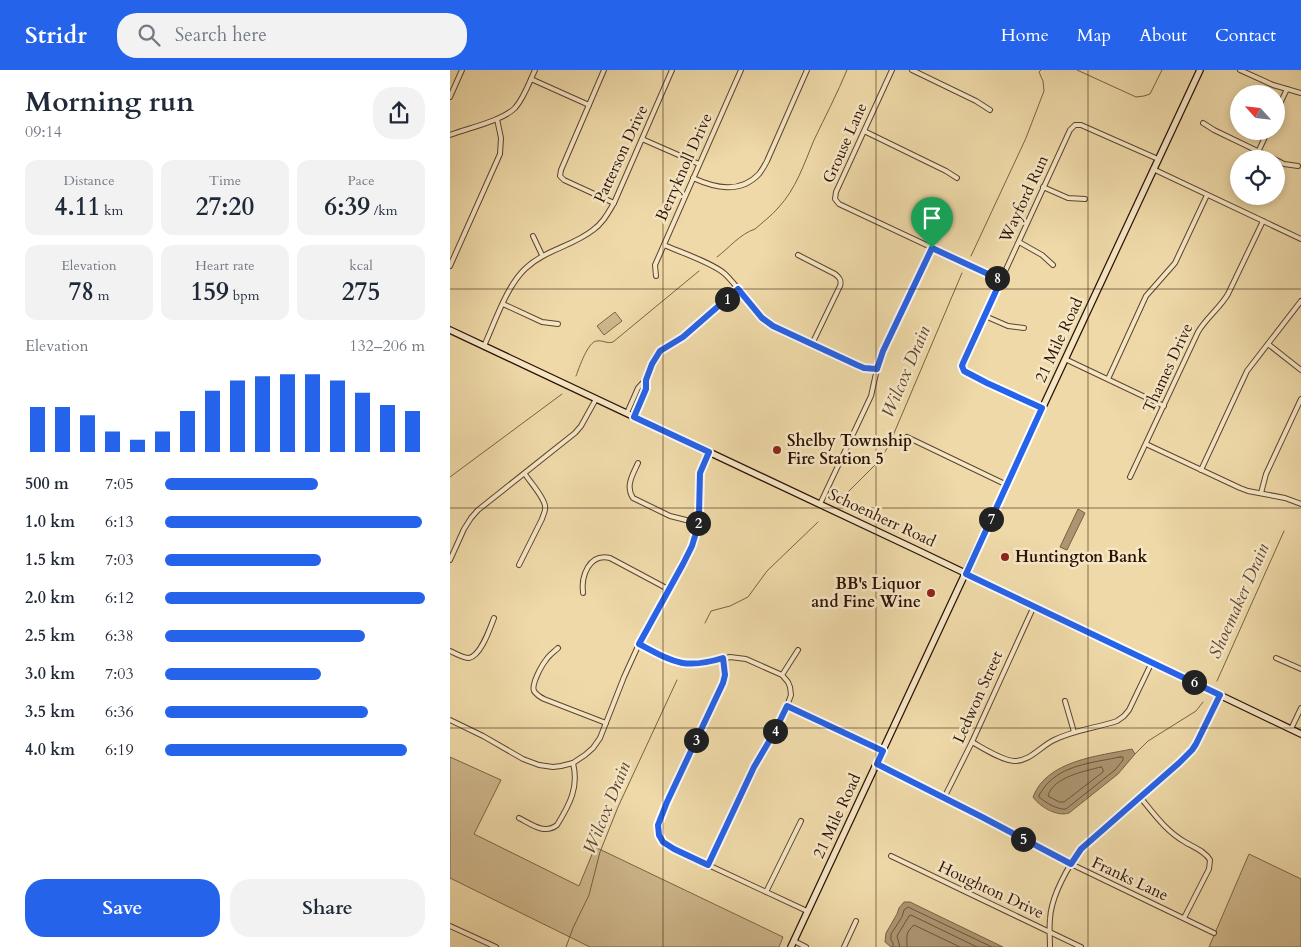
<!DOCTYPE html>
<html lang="en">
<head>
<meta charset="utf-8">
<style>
	:root { --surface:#fff; --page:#f2f2f3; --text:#1f2937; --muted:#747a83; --accent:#2563eb }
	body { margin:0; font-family:Cardo,serif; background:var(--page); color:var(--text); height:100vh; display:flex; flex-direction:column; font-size:19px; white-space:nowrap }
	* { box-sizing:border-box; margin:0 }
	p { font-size:16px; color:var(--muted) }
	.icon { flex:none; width:28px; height:28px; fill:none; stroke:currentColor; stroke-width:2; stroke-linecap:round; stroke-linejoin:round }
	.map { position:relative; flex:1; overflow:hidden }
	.drawer { display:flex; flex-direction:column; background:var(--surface); width:450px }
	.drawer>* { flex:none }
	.needle { width:32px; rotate:297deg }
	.controls { position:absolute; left:780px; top:15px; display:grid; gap:10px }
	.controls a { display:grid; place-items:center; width:55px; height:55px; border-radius:50%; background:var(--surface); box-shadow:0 2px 8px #0003; font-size:25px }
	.pin { position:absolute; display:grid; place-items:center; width:42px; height:42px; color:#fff; margin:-51px -21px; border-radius:50% 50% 50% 0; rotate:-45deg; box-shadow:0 0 5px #0007 }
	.pin .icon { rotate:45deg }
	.km { position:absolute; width:25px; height:25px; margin:-12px; border-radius:50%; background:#222; color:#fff; font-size:14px; line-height:25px; text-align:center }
	.round { display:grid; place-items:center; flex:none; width:52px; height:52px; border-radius:20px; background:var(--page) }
	.headline { display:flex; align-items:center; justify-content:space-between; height:85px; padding:0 25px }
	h1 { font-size:28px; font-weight:600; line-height:38px }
	.metrics { display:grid; grid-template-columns:repeat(3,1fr); gap:8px; height:85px; padding:5px 25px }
	.metrics div { display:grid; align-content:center; border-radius:12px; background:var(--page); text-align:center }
	.metrics b { font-size:25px; font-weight:600 }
	.metrics small { font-size:14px; font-weight:400 }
	.metrics p { font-size:14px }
	.chart { height:140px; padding:10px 25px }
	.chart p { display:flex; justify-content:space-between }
	.chart svg { width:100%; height:90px; margin-top:5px; stroke:var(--accent); stroke-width:6 }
	.primary-button { display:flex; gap:10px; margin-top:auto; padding:10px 25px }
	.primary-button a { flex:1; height:58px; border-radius:20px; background:var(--accent); color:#fff; font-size:20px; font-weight:600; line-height:58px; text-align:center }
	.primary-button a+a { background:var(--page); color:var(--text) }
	ul { padding:0 25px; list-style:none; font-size:16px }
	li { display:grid; grid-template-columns:80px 60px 1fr; align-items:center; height:38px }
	li i { height:12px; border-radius:6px; background:var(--accent) }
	header { display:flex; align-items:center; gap:30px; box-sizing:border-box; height:70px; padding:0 25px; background:var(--accent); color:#fff }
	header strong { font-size:24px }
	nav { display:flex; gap:28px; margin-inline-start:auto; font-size:18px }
	.search { width:350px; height:45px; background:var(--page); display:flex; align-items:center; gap:12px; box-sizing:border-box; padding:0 18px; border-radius:20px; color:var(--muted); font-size:19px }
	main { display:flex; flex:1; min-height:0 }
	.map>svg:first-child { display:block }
	.green { fill:#ceb78c; stroke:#7c6447 }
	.water { fill:#ac9570; stroke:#786144 }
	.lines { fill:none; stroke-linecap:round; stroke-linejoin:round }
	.shore { stroke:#6c5439; stroke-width:1 }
	.stream { stroke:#786144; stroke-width:1 }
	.street-casing { stroke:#5c442c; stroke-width:6 }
	.secondary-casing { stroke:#2b1202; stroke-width:8 }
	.street { stroke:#f5e6c6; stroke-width:4 }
	.secondary { stroke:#f5e6c6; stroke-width:5.5 }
	.route-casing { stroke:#fff; stroke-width:10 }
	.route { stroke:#2563eb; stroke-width:6 }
	.grid { fill:none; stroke:#2b1202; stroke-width:1; stroke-opacity:0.55 }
	.poi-dot { fill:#8f2418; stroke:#f5e6c6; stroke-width:2 }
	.labels { text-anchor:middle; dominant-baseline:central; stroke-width:5; stroke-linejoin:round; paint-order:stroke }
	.street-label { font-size:16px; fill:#2b1202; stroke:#f5e6c6 }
	.poi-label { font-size:16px; font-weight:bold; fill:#2b1202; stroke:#f5e6c6; text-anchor:start }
	.water-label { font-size:18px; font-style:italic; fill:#5f462e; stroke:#f5e6c6 }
</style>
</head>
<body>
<header>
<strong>Stridr</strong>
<div class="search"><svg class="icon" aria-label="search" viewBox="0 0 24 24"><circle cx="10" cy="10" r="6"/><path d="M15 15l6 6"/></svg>Search here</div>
<nav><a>Home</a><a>Map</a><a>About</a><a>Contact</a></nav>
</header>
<main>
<section class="drawer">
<div class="headline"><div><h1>Morning run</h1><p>09:14</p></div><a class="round"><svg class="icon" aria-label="share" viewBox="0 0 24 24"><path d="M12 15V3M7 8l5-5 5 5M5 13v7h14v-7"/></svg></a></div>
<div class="metrics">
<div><p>Distance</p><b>4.11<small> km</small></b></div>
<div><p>Time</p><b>27:20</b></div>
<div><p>Pace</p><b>6:39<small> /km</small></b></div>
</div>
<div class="metrics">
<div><p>Elevation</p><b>78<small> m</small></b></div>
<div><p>Heart rate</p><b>159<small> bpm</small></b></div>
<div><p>kcal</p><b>275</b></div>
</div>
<div class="chart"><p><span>Elevation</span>132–206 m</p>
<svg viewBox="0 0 160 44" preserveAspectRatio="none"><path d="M5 44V22M15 44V22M25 44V26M35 44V34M45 44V38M55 44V34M65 44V24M75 44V14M85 44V9M95 44V7M105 44V6M115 44V6M125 44V9M135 44V15M145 44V21M155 44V24"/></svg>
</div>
<ul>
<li><b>500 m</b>7:05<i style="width:59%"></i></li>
<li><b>1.0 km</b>6:13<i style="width:99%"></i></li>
<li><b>1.5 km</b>7:03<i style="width:60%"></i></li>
<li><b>2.0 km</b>6:12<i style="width:100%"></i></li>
<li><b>2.5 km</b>6:38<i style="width:77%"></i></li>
<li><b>3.0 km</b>7:03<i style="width:60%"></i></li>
<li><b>3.5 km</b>6:36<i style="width:78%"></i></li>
<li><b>4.0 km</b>6:19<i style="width:93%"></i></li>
</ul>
<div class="primary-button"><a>Save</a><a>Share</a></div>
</section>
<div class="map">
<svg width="851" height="877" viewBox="0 0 851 877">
	<rect width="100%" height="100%" fill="#efd9a8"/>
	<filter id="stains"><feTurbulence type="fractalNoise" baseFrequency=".004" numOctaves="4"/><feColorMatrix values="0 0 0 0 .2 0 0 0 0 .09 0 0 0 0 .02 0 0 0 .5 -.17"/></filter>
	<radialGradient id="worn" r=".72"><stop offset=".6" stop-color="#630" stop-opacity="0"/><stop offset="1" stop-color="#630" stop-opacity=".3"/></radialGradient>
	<!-- green -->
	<g class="green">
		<polygon points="165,242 172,251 154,265 147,256"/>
		<polygon points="0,687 51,710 24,764 129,816 145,777 333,867 329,877 140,877 0,808"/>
		<polygon points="799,784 851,809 851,877 759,877"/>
	</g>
	<!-- water -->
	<g class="water">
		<polygon points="628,439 635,443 617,480 610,477"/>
		<path d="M682,679L685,684L668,704L619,743C607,747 590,737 583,727C597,690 649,686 682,679Z"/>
		<polygon points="454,832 460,832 553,877 441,877 435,872 436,863 447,844 449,838"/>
	</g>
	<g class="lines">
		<!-- shore -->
		<g class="shore">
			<path d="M670,687H673V690L665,700L616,739C608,740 596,733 589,727V725C592,721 595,715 599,712C617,694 647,692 670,687Z"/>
			<path d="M651,697L653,699V702L614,732H609L598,726C603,707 635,701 651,697Z"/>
			<polyline points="443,877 443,873 441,870 441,864 452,847 454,840 458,837 542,877"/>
			<polyline points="450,877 447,866 459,846 461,845 527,877"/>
			<path d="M457,877C457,866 455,863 464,855L510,877"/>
		</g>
		<!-- stream -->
		<g class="stream">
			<polyline points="627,0 686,27 694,26 700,24 712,0"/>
			<polyline points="521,186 576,68 594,21 593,11 589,2 591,0"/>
			<path d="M267,187C279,178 290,164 305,159C313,152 321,146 328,138C346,119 354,94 364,70C375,47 387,24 397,0"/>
			<path d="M126,306C129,298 138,271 147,271C153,270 157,274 163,272L249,201"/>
			<polyline points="0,407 112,324"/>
			<polyline points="393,427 430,390 439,375 512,203"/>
			<polyline points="255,553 261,541 280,536 298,527 317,501 368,452"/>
			<polyline points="767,611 834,461"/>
			<polyline points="685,684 698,671 746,641 753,632"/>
			<polyline points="116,877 123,858 139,825 150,782 168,737 227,610"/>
		</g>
		<defs>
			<g id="street">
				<polyline points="154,0 111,100 110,106 114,110 164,133"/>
				<polyline points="442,0 386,122 385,129 389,134 551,210"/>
				<polyline points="462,0 526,31 540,40"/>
				<polyline points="790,0 823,15 851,23"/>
				<polyline points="81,9 139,35"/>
				<polyline points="0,27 12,0"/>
				<polyline points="826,42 837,19"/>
				<polyline points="753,53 764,60 824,89"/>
				<polyline points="414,61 496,101 507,108"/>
				<path d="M0,65C18,58 52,51 65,38C74,28 79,13 85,0"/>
				<polyline points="192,69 249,94"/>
				<polyline points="808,82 818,61"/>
				<polyline points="826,90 834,94 848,96"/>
				<polyline points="703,99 851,169"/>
				<path d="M243,108C265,118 290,124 309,104C312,100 315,95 317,91L357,0"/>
				<polyline points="593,117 618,128 635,129"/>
				<polyline points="83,166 92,185"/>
				<polyline points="569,172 592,185 603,195"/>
				<path d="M214,175C230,182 263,193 275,204C292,220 303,244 323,256L407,295L414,298L427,299"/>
				<path d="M348,185L385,204C389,207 392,210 390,216L362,274"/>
				<polyline points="0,196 50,84 51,68 47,49"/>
				<polyline points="206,206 205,195 291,0"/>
				<polyline points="53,234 92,252 108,254"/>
				<polyline points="535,246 558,256 574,258"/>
				<polyline points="818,274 851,300"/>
				<path d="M34,276C45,252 57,215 76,198C95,180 123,176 143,160C153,153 158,143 164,133L222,0"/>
				<polyline points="615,289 714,336"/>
				<polyline points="196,309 202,294 210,281 233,267 288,219"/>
				<polyline points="658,309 696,226 725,193 757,125"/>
				<polyline points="592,338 537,313 515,302 513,299 512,295 620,60 625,55 631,55 708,89"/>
				<polyline points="177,343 188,318 196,309 197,319 184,347"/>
				<polyline points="457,367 557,415"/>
				<polyline points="696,374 790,418 798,421 835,428 851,434"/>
				<path d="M188,393C183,404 175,416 183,428L220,446L248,453"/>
				<polyline points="751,400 797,301 851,231"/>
				<path d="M680,407L748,262C756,248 770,238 778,224L813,151"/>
				<polyline points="811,423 816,404 851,329"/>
				<polyline points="370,434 421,326 427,299 433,281 482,178"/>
				<polyline points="0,490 14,459 21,448 28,440 125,363 131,356 146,329"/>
				<path d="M69,495L92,449C93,445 96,441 95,436C94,427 80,412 75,404"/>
				<path d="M133,523C131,506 139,483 160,488L218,519"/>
				<polyline points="189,574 216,588 235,594 254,594 280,587 296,589 332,605 338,612 340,617 341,625 337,636 324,663 305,697 258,795"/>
				<path d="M108,578C104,582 99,585 96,590C92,595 81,614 84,621C86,624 90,627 94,629L156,653"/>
				<path d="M0,581C5,583 13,588 19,588C31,586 40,558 44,548"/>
				<polyline points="826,588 851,599"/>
				<path d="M273,589L275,605L273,613L209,749C205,764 212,772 224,779L357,841"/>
				<polyline points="332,605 348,580"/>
				<polyline points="615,631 624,662"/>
				<polyline points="337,636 433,681"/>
				<polyline points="0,650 33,666 73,689 89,695 103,697 111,696 123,693 135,685 143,678 150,668 174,607 189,574 242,476 245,467 249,444 250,403 259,382"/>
				<polyline points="841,659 851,638"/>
				<path d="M522,672C533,678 551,690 564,691C579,692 591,676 604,670C624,660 646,658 667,651L674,646L679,640L702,592"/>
				<polyline points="427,694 532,747 621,794 764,863"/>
				<path d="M690,727C704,744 716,761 735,772C743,777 755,781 760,790L759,799L734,848"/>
				<polyline points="494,728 522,672 584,536"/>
				<path d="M69,748C81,754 94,765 107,755C120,734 129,717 123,693"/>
				<polyline points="441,786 631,877"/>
				<polyline points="316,822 351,751"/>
				<polyline points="0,856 46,877"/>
				<polyline points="344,871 356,877"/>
				<polyline points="394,877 406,851"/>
				<path d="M600,877C600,868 599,858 600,849C601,828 616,801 627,784L742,680L746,674L770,625"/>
			</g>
			<g id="secondary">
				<polyline points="0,260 469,481 851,664"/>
				<path d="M341,877C478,585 613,292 750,0"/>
			</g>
		</defs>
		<!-- street casing -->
		<use href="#street" class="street-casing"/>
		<!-- secondary casing -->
		<use href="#secondary" class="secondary-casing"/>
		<!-- street -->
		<use href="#street" class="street"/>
		<!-- secondary -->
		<use href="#secondary" class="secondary"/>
	</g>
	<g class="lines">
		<defs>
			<path id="route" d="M482,178L551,210L513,293L512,296L514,301L537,313L592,338L516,504L770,625L746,674L742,680L729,693L631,779L621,794L532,747L427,694L433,681L337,636L324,663L304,697L258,795L224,779L213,772L209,765L208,755L217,732L273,613L275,605L273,588C234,600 223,592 189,574L233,494L242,476L245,466L249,444L250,403L259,382L184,347L196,319V310L202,294L210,281L233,267L288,219L312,248L323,256L407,295L414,298L427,299L433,281Z"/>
		</defs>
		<!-- route casing -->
		<use href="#route" class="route-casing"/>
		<!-- route -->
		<use href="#route" class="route"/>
	</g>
	<!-- grid -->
	<path class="grid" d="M213,0V877M426,0V877M638,0V877M0,219H851M0,438H851M0,658H851"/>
	<!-- markers -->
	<g class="poi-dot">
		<circle cx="327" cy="380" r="5"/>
		<circle cx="555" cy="487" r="5"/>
		<circle cx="481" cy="523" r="5"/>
	</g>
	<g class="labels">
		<!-- street labels -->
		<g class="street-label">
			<text transform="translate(395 73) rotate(-66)">Grouse Lane</text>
			<text transform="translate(171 84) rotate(-65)">Patterson Drive</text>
			<text transform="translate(234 97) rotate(-66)">Berryknoll Drive</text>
			<text transform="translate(574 129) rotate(-65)">Wayford Run</text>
			<text transform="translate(609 270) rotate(-65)">21 Mile Road</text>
			<text transform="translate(718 298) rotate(-65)">Thames Drive</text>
			<text transform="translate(432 448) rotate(25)">Schoenherr Road</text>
			<text transform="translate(528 627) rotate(-66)">Ledwon Street</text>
			<text transform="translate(387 746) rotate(-65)">21 Mile Road</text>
			<text transform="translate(680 809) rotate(25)">Franks Lane</text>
			<text transform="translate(541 820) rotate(25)">Houghton Drive</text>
		</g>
		<!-- poi labels -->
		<g class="poi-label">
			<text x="337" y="371">Shelby Township<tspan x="337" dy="18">Fire Station 5</tspan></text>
			<text x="565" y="487">Huntington Bank</text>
			<text x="471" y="514" text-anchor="end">BB's Liquor<tspan x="471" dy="18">and Fine Wine</tspan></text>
		</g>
		<!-- water labels -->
		<g class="water-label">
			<text transform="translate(456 302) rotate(-67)">Wilcox Drain</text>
			<text transform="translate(789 531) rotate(-66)">Shoemaker Drain</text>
			<text transform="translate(157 738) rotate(-68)">Wilcox Drain</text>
		</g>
	</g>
	<rect width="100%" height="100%" filter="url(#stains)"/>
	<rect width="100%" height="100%" fill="url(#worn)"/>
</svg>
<div class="controls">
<a><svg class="needle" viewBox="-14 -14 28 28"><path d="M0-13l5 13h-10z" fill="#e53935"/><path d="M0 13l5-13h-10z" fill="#747a83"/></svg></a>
<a><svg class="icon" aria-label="locate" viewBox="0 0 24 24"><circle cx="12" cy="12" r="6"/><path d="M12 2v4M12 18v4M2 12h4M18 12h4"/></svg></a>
</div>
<div class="pin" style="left:482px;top:178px;background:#1e9e55"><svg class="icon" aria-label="arrive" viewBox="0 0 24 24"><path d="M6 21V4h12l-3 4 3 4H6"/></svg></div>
<b class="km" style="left:277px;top:229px">1</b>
<b class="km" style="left:248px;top:453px">2</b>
<b class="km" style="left:246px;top:670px">3</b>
<b class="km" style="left:325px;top:661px">4</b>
<b class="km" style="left:573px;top:769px">5</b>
<b class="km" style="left:744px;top:612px">6</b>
<b class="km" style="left:541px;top:449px">7</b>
<b class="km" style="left:547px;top:208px">8</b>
</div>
</main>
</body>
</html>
